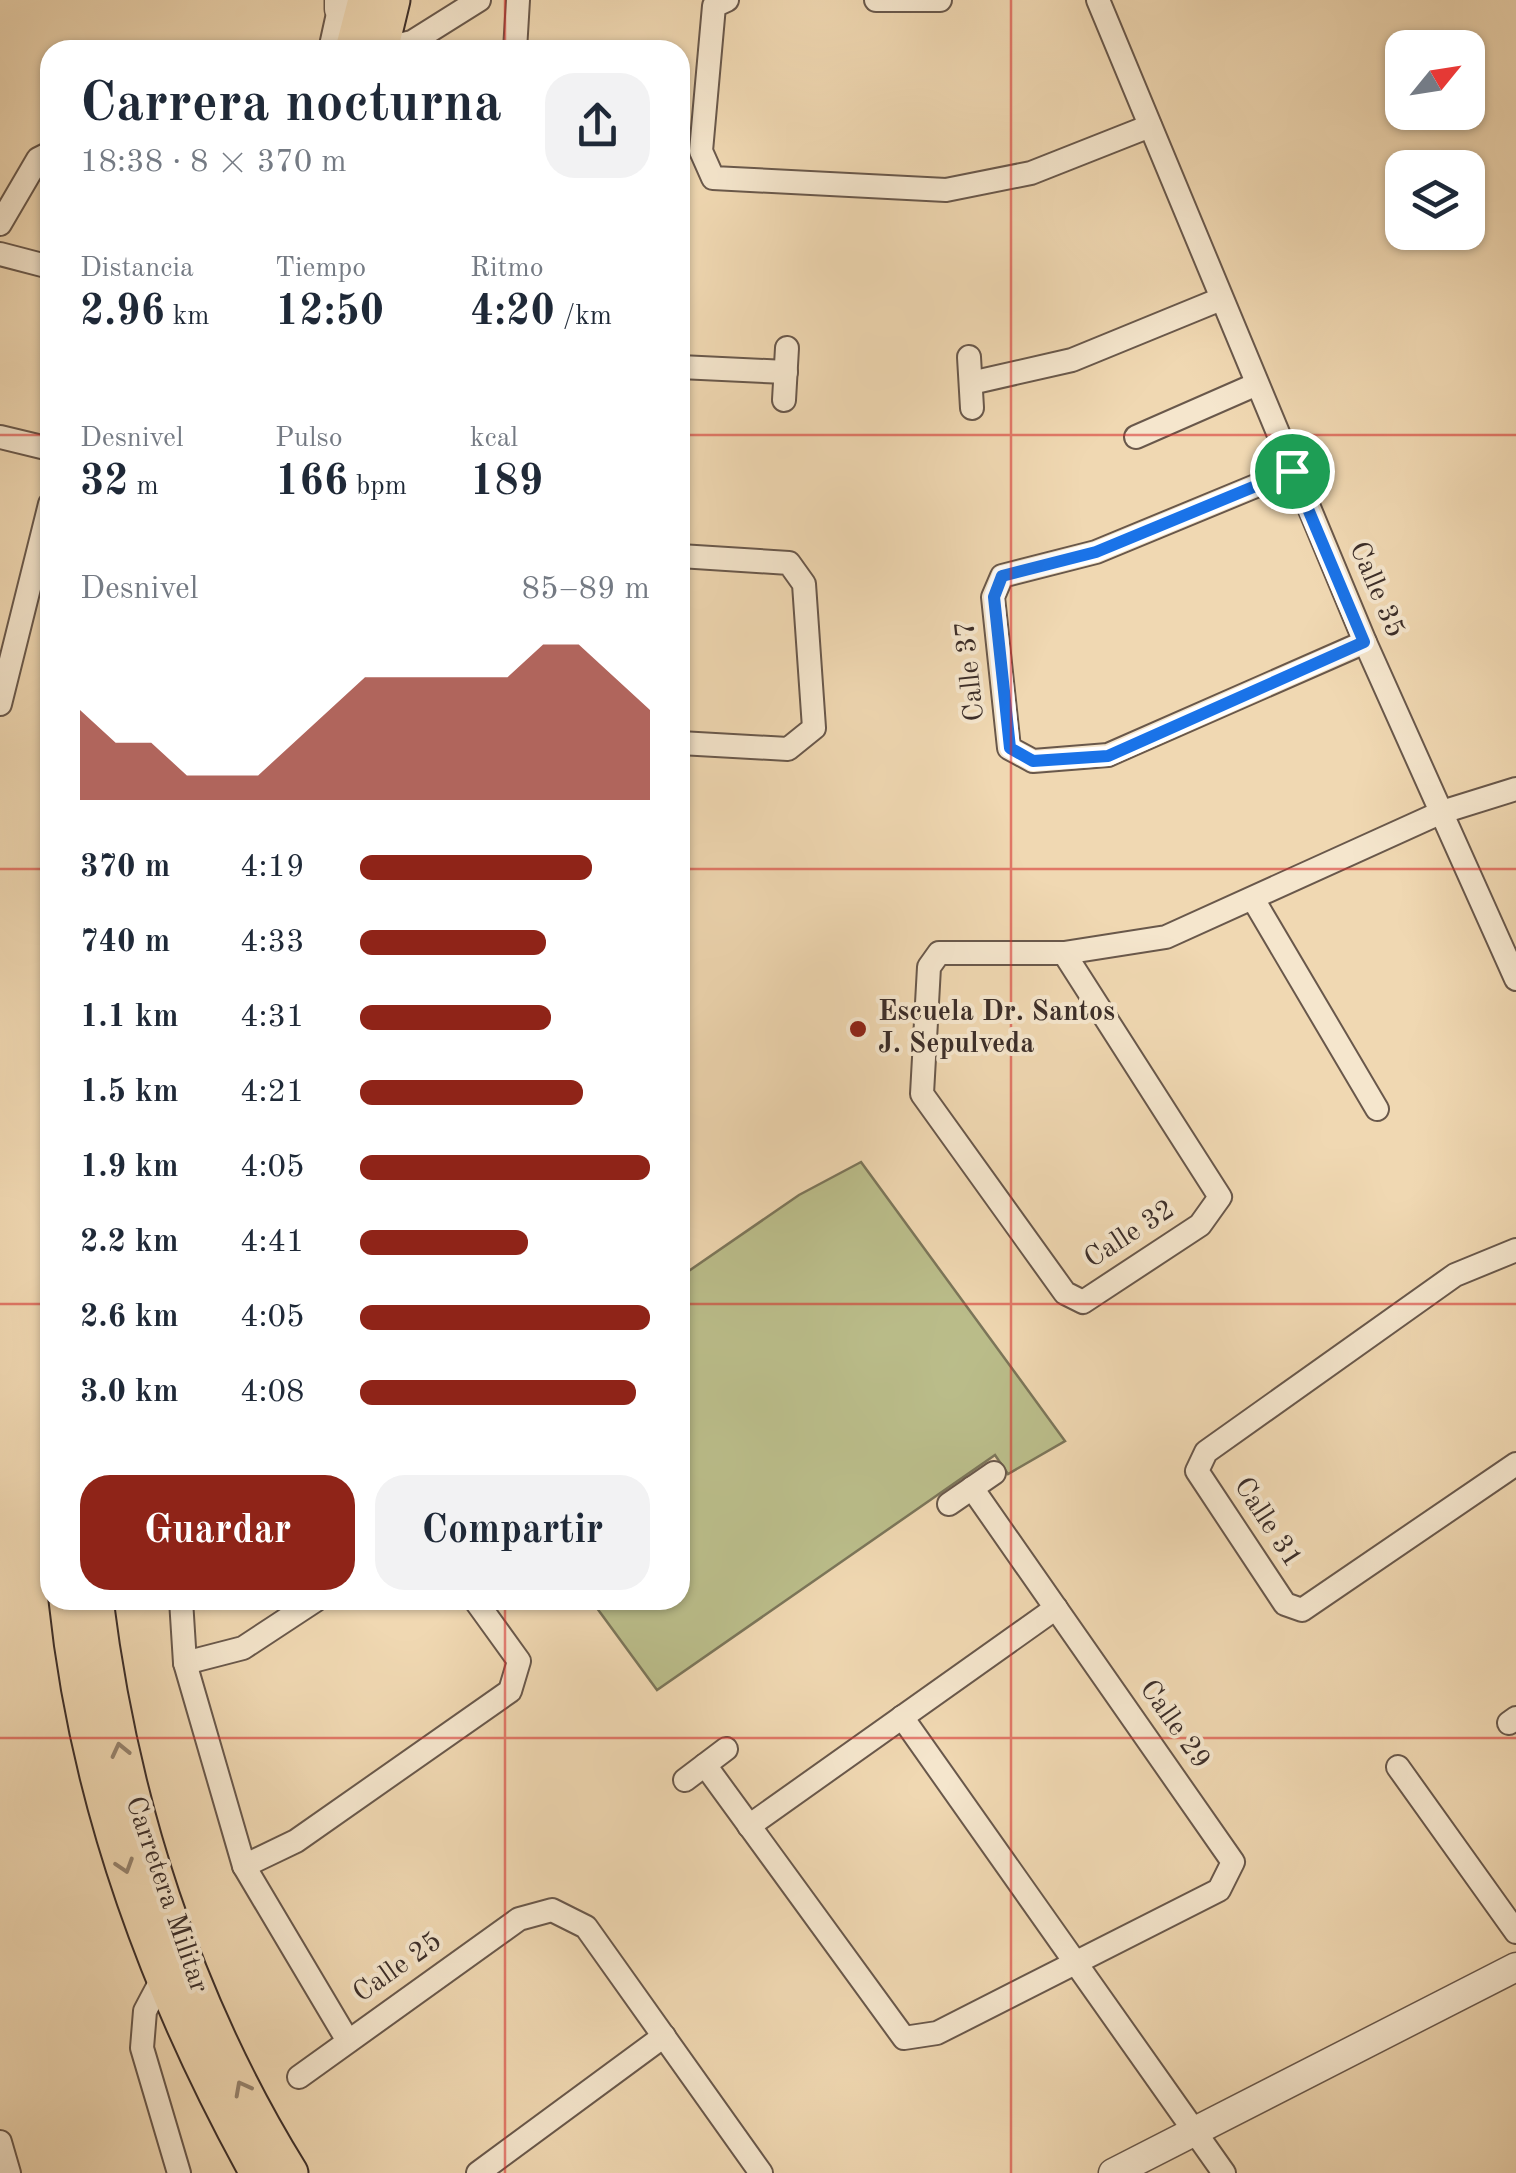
<!DOCTYPE html>
<html lang="es">
<head>
<meta charset="utf-8">
<style>
	:root { --surface:#fff; --page:#f2f2f3; --text:#1f2937; --muted:#747a83; --accent:#8f2418 }
	body { margin:0; font-family:"Old Standard TT",serif; background:var(--page); color:var(--text); height:100vh; display:flex; flex-direction:column; font-size:38px; white-space:nowrap }
	* { box-sizing:border-box; margin:0 }
	p { font-size:32px; color:var(--muted) }
	.icon { flex:none; width:55px; height:55px; fill:none; stroke:currentColor; stroke-width:2; stroke-linecap:round; stroke-linejoin:round }
	.map { position:relative; flex:1; overflow:hidden }
	.details { position:absolute; left:40px; top:40px; width:650px; height:1570px; display:flex; flex-direction:column; background:var(--surface); border-radius:30px; box-shadow:0 2px 8px #0004 }
	.details>* { flex:none }
	.needle { width:65px; rotate:60deg }
	.controls { position:absolute; left:1385px; top:30px; display:grid; gap:20px }
	.controls a { display:grid; place-items:center; width:100px; height:100px; border-radius:20px; background:var(--surface); box-shadow:0 2px 8px #0004; font-size:50px }
	.pin { position:absolute; display:grid; place-items:center; width:85px; height:85px; color:#fff; margin:-42px; border:5px solid #fff; border-radius:50%; box-shadow:0 2px 10px #0007 }
	.round { display:grid; place-items:center; flex:none; width:105px; height:105px; border-radius:30px; background:var(--page) }
	.headline { display:flex; align-items:center; justify-content:space-between; height:170px; padding:0 40px }
	h1 { font-size:55px; font-weight:800; line-height:75px }
	.stats { display:grid; grid-template-columns:repeat(3,1fr); gap:15px; height:170px; padding:10px 40px }
	.stats div { display:grid; align-content:center }
	.stats b { font-size:42px; font-weight:800 }
	.stats small { font-size:28px; font-weight:400 }
	.stats p { font-size:28px }
	.chart { height:280px; padding:20px 40px }
	.chart p { display:flex; justify-content:space-between }
	.chart svg { width:100%; height:180px; margin-top:10px; fill:var(--accent); opacity:.7 }
	.cta { display:flex; gap:20px; margin-top:auto; padding:20px 40px }
	.cta a { flex:1; height:115px; border-radius:30px; background:var(--accent); color:#fff; font-size:40px; font-weight:800; line-height:115px; text-align:center }
	.cta a+a { background:var(--page); color:var(--text) }
	ul { padding:0 40px; list-style:none; font-size:32px }
	li { display:grid; grid-template-columns:160px 120px 1fr; align-items:center; height:75px }
	li i { height:25px; border-radius:12px; background:var(--accent) }
	.map>svg:first-child { display:block }
	.green { fill:#bbbe8b; stroke:#7c765a; stroke-width:2.5 }
	.lines { fill:none; stroke-linecap:round; stroke-linejoin:round }
	.minor-casing { stroke:#69584b; stroke-width:26 }
	.tertiary-casing { stroke:#69584b; stroke-width:31 }
	.primary-casing { stroke:#3c2e29; stroke-width:39 }
	.minor { stroke:#f5e6cd; stroke-width:22 }
	.tertiary { stroke:#f5e6cd; stroke-width:28 }
	.primary { stroke:#f0d8b2; stroke-width:35 }
	.oneway { stroke:#96836e }
	.route-casing { stroke:#fff; stroke-width:20 }
	.route { stroke:#1a73e8; stroke-width:12 }
	.grid { fill:none; stroke:#d62828; stroke-width:2.5; stroke-opacity:0.55 }
	.poi-dot { fill:#8f2418; stroke:#f5e6cd; stroke-width:4 }
	.labels { text-anchor:middle; dominant-baseline:central; stroke-width:8; stroke-linejoin:round; paint-order:stroke }
	.street-label { font-size:28px; fill:#3c2e29; stroke:#f5e6cd }
	.poi-label { font-size:28px; font-weight:bold; fill:#3c2e29; stroke:#f5e6cd; text-anchor:start }
</style>
</head>
<body>
<div class="map">
<svg width="1516" height="2173" viewBox="0 0 1516 2173">
	<rect width="100%" height="100%" fill="#f0d8b2"/>
	<filter id="stains"><feTurbulence type="fractalNoise" baseFrequency=".002" numOctaves="4"/><feColorMatrix values="0 0 0 0 .2 0 0 0 0 .09 0 0 0 0 .02 0 0 0 .5 -.17"/></filter>
	<radialGradient id="worn" r=".72"><stop offset=".6" stop-color="#630" stop-opacity="0"/><stop offset="1" stop-color="#630" stop-opacity=".3"/></radialGradient>
	<!-- green -->
	<polygon class="green" points="861,1162 1065,1441 1008,1474 995,1455 657,1690 591,1600 680,1600 680,1277 799,1195"/>
	<g class="lines">
		<defs>
			<g id="minor">
				<polyline points="727,0 714,6 701,151 713,178 946,190 1031,173 1150,126"/>
				<polyline points="876,0 940,0"/>
				<polyline points="1098,0 1365,642 1516,979"/>
				<polyline points="380,49 412,42 479,0"/>
				<polyline points="330,50 339,9"/>
				<polyline points="515,50 518,0"/>
				<polyline points="0,224 38,159 50,153"/>
				<polyline points="0,254 50,267"/>
				<polyline points="969,357 972,408"/>
				<polyline points="680,367 786,372"/>
				<polyline points="971,383 1072,360 1221,299"/>
				<polyline points="784,400 787,348"/>
				<polyline points="0,437 50,449"/>
				<polyline points="1136,437 1257,384"/>
				<polyline points="1292,471 1096,552 1002,576 993,597 1009,748 1033,761 1108,755 1365,642"/>
				<polyline points="680,556 789,563 804,584 814,728 788,749 680,743"/>
				<polyline points="0,704 50,504"/>
				<polyline points="1253,899 1377,1109"/>
				<polyline points="1064,953 1220,1197 1200,1225 1083,1302 1065,1293 922,1094 929,967 939,953 1064,953 1166,937 1442,812 1516,789"/>
				<polyline points="1516,1250 1455,1275 1206,1452 1197,1471 1285,1604 1302,1610 1516,1464"/>
				<polyline points="949,1504 994,1473"/>
				<polyline points="181,1600 185,1663 244,1866 348,2041"/>
				<polyline points="185,1663 243,1648 316,1600"/>
				<polyline points="902,1717 1224,2173"/>
				<polyline points="1509,1723 1516,1718"/>
				<polyline points="705,1765 904,2038 937,2033 1219,1890 1233,1862 972,1488"/>
				<polyline points="1398,1767 1516,1932"/>
				<polyline points="685,1780 726,1749"/>
				<polyline points="749,1826 1056,1608"/>
				<polyline points="244,1866 296,1841 510,1691 519,1661 475,1600"/>
				<polyline points="163,1977 145,2011 142,2048 179,2173"/>
				<polyline points="299,2077 519,1919 552,1910 586,1927 761,2173"/>
				<polyline points="0,2142 9,2173"/>
				<polyline points="478,2173 664,2036"/>
			</g>
			<g id="tertiary">
				<polyline points="339,0 339,9"/>
				<polyline points="1113,2173 1516,1967"/>
			</g>
			<g id="primary">
				<polyline points="353,50 366,0"/>
				<polyline points="380,50 392,0"/>
				<path d="M67,1600C88,1802 160,1996 258,2173"/>
				<path d="M95,1600C120,1801 183,2000 290,2173"/>
			</g>
		</defs>
		<!-- minor casing -->
		<use href="#minor" class="minor-casing"/>
		<!-- tertiary casing -->
		<use href="#tertiary" class="tertiary-casing"/>
		<!-- primary casing -->
		<use href="#primary" class="primary-casing"/>
		<!-- minor -->
		<use href="#minor" class="minor"/>
		<!-- tertiary -->
		<use href="#tertiary" class="tertiary"/>
		<!-- primary -->
		<use href="#primary" class="primary"/>
	</g>
	<!-- one-way arrows -->
	<defs><path id="oneway-chevron" d="M-2-3.5L2.5 0L-2 3.5" fill="none" stroke-width="1.6" stroke-linecap="round" stroke-linejoin="round" transform="scale(2.5)"/></defs>
	<g class="oneway">
		<use href="#oneway-chevron" transform="translate(120 1750) rotate(-103)"/>
		<use href="#oneway-chevron" transform="translate(125 1866) rotate(72)"/>
		<use href="#oneway-chevron" transform="translate(242 2088) rotate(-118)"/>
	</g>
	<g class="lines">
		<defs>
			<polygon id="route" points="1292,471 1364,642 1108,756 1033,761 1010,748 994,597 1002,576 1096,552"/>
		</defs>
		<!-- route casing -->
		<use href="#route" class="route-casing"/>
		<!-- route -->
		<use href="#route" class="route"/>
	</g>
	<!-- grid -->
	<path class="grid" d="M505,0V50M1011,0V2173M0,435H50M680,435H1516M0,869H50M680,869H1516M0,1304H50M680,1304H1516M505,1600V2173M0,1738H1516"/>
	<!-- markers -->
	<circle class="poi-dot" cx="858" cy="1029" r="10"/>
	<g class="labels">
		<!-- street labels -->
		<g class="street-label">
			<text transform="translate(1376 590) rotate(67)">Calle 35</text>
			<text transform="translate(971 671) rotate(-96)">Calle 37</text>
			<text transform="translate(1130 1235) rotate(-33)">Calle 32</text>
			<text transform="translate(1267 1523) rotate(57)">Calle 31</text>
			<text transform="translate(1174 1725) rotate(55)">Calle 29</text>
			<text transform="translate(166 1895) rotate(71)">Carretera Militar</text>
			<text transform="translate(398 1968) rotate(-35)">Calle 25</text>
		</g>
		<!-- poi labels -->
		<g class="poi-label">
			<text x="878" y="1013">Escuela Dr. Santos<tspan x="878" dy="32">J. Sepulveda</tspan></text>
		</g>
	</g>
	<rect width="100%" height="100%" filter="url(#stains)"/>
	<rect width="100%" height="100%" fill="url(#worn)"/>
</svg>
<div class="controls">
<a><svg class="needle" viewBox="-14 -14 28 28"><path d="M0-13l5 13h-10z" fill="#e53935"/><path d="M0 13l5-13h-10z" fill="#747a83"/></svg></a>
<a><svg class="icon" aria-label="layers" viewBox="0 0 24 24"><path d="M12 4l9 5-9 5-9-5zM3 14l9 5 9-5"/></svg></a>
</div>
<div class="pin" style="left:1292px;top:471px;background:#1e9e55"><svg class="icon" aria-label="arrive" viewBox="0 0 24 24"><path d="M6 21V4h12l-3 4 3 4H6"/></svg></div>
<section class="details">
<div class="headline"><div><h1>Carrera nocturna</h1><p>18:38 · 8 × 370 m</p></div><a class="round"><svg class="icon" aria-label="share" viewBox="0 0 24 24"><path d="M12 15V3M7 8l5-5 5 5M5 13v7h14v-7"/></svg></a></div>
<div class="stats">
<div><p>Distancia</p><b>2.96<small> km</small></b></div>
<div><p>Tiempo</p><b>12:50</b></div>
<div><p>Ritmo</p><b>4:20<small> /km</small></b></div>
</div>
<div class="stats">
<div><p>Desnivel</p><b>32<small> m</small></b></div>
<div><p>Pulso</p><b>166<small> bpm</small></b></div>
<div><p>kcal</p><b>189</b></div>
</div>
<div class="chart"><p><span>Desnivel</span>85–89 m</p>
<svg viewBox="0 0 160 44" preserveAspectRatio="none"><path d="M0 44V22L10 30L20 30L30 38L40 38L50 38L60 30L70 22L80 14L90 14L100 14L110 14L120 14L130 6L140 6L150 14L160 22V44z"/></svg>
</div>
<ul>
<li><b>370 m</b>4:19<i style="width:80%"></i></li>
<li><b>740 m</b>4:33<i style="width:64%"></i></li>
<li><b>1.1 km</b>4:31<i style="width:66%"></i></li>
<li><b>1.5 km</b>4:21<i style="width:77%"></i></li>
<li><b>1.9 km</b>4:05<i style="width:100%"></i></li>
<li><b>2.2 km</b>4:41<i style="width:58%"></i></li>
<li><b>2.6 km</b>4:05<i style="width:100%"></i></li>
<li><b>3.0 km</b>4:08<i style="width:95%"></i></li>
</ul>
<div class="cta"><a>Guardar</a><a>Compartir</a></div>
</section>
</div>
</body>
</html>
